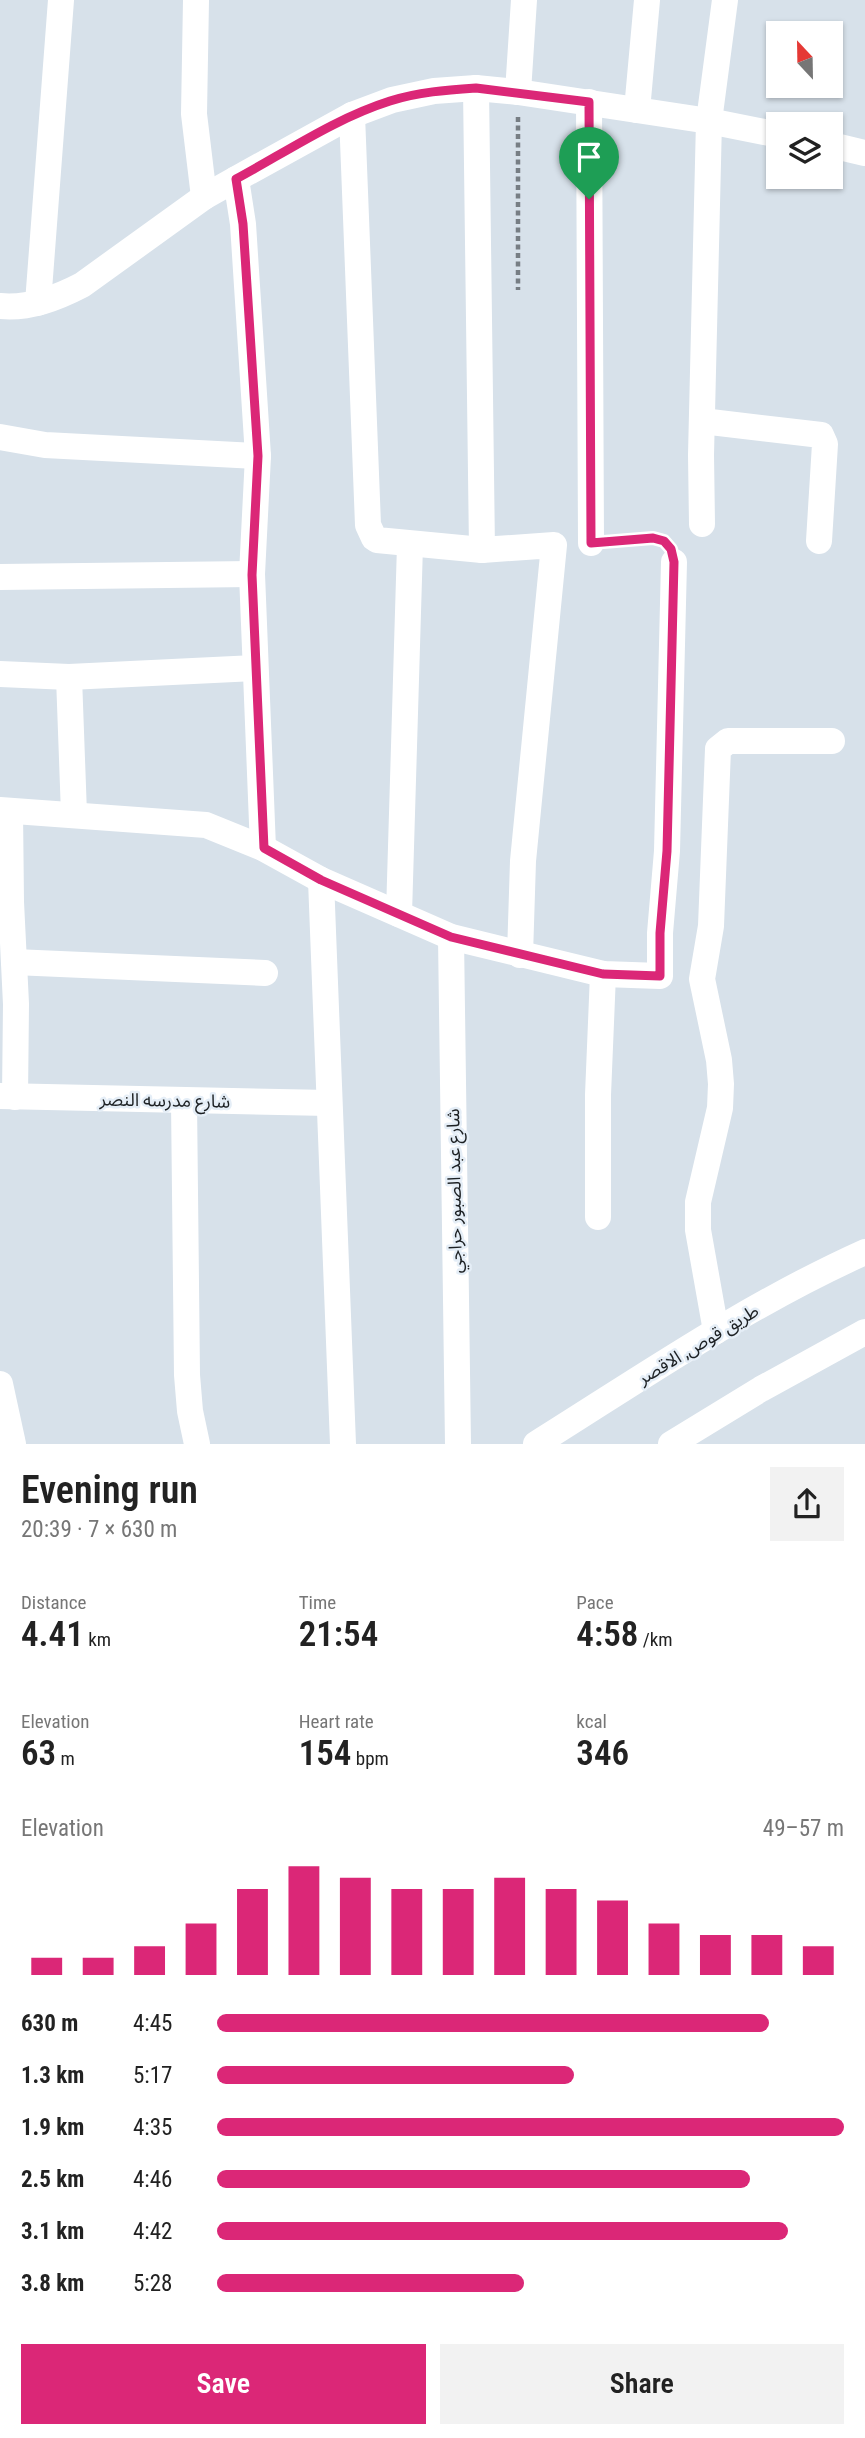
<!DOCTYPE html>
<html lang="en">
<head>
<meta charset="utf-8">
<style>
	:root { --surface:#fff; --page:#f2f2f2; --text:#222; --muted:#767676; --accent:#db2777 }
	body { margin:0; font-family:"Roboto Condensed","Noto Sans Arabic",sans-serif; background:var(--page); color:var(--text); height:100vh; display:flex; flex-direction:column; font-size:26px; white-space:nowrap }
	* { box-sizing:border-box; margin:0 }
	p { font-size:23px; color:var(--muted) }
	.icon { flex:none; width:38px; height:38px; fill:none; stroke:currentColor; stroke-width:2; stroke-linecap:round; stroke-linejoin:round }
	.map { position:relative; height:1444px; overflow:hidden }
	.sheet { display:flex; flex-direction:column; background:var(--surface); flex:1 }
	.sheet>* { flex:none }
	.needle { width:46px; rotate:338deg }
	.buttons { position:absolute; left:766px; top:21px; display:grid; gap:14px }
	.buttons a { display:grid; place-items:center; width:77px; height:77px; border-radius:0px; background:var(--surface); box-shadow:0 2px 5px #0004; font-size:35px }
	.pin { position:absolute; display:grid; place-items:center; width:60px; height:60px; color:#fff; margin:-72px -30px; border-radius:50% 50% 50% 0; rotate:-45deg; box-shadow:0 0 7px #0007 }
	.pin .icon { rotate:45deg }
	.round { display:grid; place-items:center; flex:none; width:74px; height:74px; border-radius:0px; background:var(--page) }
	.summary { display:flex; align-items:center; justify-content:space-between; height:119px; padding:0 21px }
	h1 { font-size:38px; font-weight:600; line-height:52px }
	.metrics { display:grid; grid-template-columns:repeat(3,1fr); gap:10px; height:119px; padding:7px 21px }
	.metrics div { display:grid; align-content:center }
	.metrics b { font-size:35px; font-weight:600 }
	.metrics small { font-size:19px; font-weight:400 }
	.metrics p { font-size:19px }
	.chart { height:196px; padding:14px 21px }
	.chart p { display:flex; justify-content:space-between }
	.chart svg { width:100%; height:126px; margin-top:7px; stroke:var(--accent); stroke-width:6 }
	.button { display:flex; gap:14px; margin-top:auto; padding:14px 21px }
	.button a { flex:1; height:80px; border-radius:0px; background:var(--accent); color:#fff; font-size:28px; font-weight:600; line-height:80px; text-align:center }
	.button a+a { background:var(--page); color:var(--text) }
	ul { padding:0 21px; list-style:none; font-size:23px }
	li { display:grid; grid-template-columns:112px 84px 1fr; align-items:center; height:52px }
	li i { height:18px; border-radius:9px; background:var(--accent) }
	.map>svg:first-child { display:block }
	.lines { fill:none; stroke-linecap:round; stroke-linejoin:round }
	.path { stroke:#777e84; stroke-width:4.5; stroke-dasharray:5 3.5; stroke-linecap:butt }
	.minor { stroke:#fff; stroke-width:26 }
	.route-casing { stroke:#fff; stroke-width:14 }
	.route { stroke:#db2777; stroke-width:9 }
	.labels { text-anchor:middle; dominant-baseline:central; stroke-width:5; stroke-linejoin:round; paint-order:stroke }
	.street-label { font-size:18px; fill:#1c2023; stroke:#e5eef7 }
</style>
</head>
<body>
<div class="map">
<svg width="865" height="1444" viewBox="0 0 865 1444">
	<rect width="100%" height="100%" fill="#d7e1ea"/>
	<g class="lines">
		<!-- path -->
		<g class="path">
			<polyline points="518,117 518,290"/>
			<polyline points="615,541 653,538 662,540"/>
		</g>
		<!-- minor -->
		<g class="minor">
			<polyline points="196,0 194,114 204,197"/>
			<polyline points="476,88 482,550"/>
			<polyline points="518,92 524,0"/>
			<polyline points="589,102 591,543"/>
			<polyline points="637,110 647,0"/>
			<polyline points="352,115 368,525 374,538 377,540 482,550 554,545 523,861 520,955"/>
			<polyline points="831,145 865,153"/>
			<polyline points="236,179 243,224 258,456 252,574 263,848"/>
			<polyline points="38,303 61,0"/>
			<path d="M0,306C29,309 57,298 82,285L204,197L236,179L352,115L392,100L434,91L476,88L518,92L709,121L779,135"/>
			<polyline points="702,421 821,435 825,444 819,541"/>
			<polyline points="0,437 45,445 258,456"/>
			<polyline points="702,524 701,455 709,121 725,0"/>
			<polyline points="0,577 252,574"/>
			<polyline points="0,674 69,677 255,668"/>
			<polyline points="69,677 74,814"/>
			<polyline points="0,810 206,825 263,848 321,880 451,937 603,974 660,976 660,933 667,851 674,562"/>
			<polyline points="10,811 11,902 16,1004 15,1097"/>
			<polyline points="321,880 343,1444"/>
			<polyline points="399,914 410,545"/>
			<polyline points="451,937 458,1444"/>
			<polyline points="14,962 265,973"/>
			<polyline points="0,1096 329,1103"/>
			<polyline points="184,1101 187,1375 190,1411 197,1444"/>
			<polyline points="598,1217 598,1095 603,974"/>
			<polyline points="716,1331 698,1230 698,1202 720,1108 721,1084 719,1060 702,979 711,926 718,749 728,741 832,741"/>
			<polyline points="0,1384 13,1444"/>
			<path d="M536,1444C643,1377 749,1304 865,1252"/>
			<polyline points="671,1444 761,1389 865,1332"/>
		</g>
	</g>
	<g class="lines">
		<defs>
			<path id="route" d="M476,88L589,102L591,543L653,538L664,541L671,549L674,562L667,851L660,933V976L603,974L451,937L321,880L264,848L252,575L258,456L243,224L236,179C286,152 336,118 390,101C418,92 447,90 476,88Z"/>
		</defs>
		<!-- route casing -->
		<use href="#route" class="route-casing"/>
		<!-- route -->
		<use href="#route" class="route"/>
	</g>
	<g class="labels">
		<!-- street labels -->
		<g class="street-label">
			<text transform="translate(165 1100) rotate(1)">شارع مدرسه النصر</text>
			<text transform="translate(454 1191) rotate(-91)">شارع عبد الصبور حراجي</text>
			<text transform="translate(698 1344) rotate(-31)">طريق قوص, الاقصر</text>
		</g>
	</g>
</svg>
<div class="buttons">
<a><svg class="needle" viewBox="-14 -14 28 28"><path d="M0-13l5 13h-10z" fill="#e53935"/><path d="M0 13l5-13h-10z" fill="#767676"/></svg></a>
<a><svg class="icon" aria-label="layers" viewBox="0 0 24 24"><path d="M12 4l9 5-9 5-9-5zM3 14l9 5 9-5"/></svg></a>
</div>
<div class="pin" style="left:589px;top:199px;background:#1e9e55"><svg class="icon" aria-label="arrive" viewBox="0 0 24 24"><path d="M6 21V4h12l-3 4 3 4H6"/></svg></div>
</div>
<section class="sheet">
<div class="summary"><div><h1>Evening run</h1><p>20:39 · 7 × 630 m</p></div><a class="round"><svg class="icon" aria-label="share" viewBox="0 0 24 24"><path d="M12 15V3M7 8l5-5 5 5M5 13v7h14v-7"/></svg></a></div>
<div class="metrics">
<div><p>Distance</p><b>4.41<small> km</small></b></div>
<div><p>Time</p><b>21:54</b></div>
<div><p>Pace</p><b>4:58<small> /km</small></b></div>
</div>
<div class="metrics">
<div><p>Elevation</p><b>63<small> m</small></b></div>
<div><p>Heart rate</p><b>154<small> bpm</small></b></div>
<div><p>kcal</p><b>346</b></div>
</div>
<div class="chart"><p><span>Elevation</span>49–57 m</p>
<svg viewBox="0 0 160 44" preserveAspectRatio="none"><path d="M5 44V38M15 44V38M25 44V34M35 44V26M45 44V14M55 44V6M65 44V10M75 44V14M85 44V14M95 44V10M105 44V14M115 44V18M125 44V26M135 44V30M145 44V30M155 44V34"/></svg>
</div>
<ul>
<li><b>630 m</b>4:45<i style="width:88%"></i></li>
<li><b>1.3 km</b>5:17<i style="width:57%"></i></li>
<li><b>1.9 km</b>4:35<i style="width:100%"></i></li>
<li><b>2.5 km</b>4:46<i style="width:85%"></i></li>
<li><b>3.1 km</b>4:42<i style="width:91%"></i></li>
<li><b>3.8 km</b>5:28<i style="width:49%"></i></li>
</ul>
<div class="button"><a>Save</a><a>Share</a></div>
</section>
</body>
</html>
